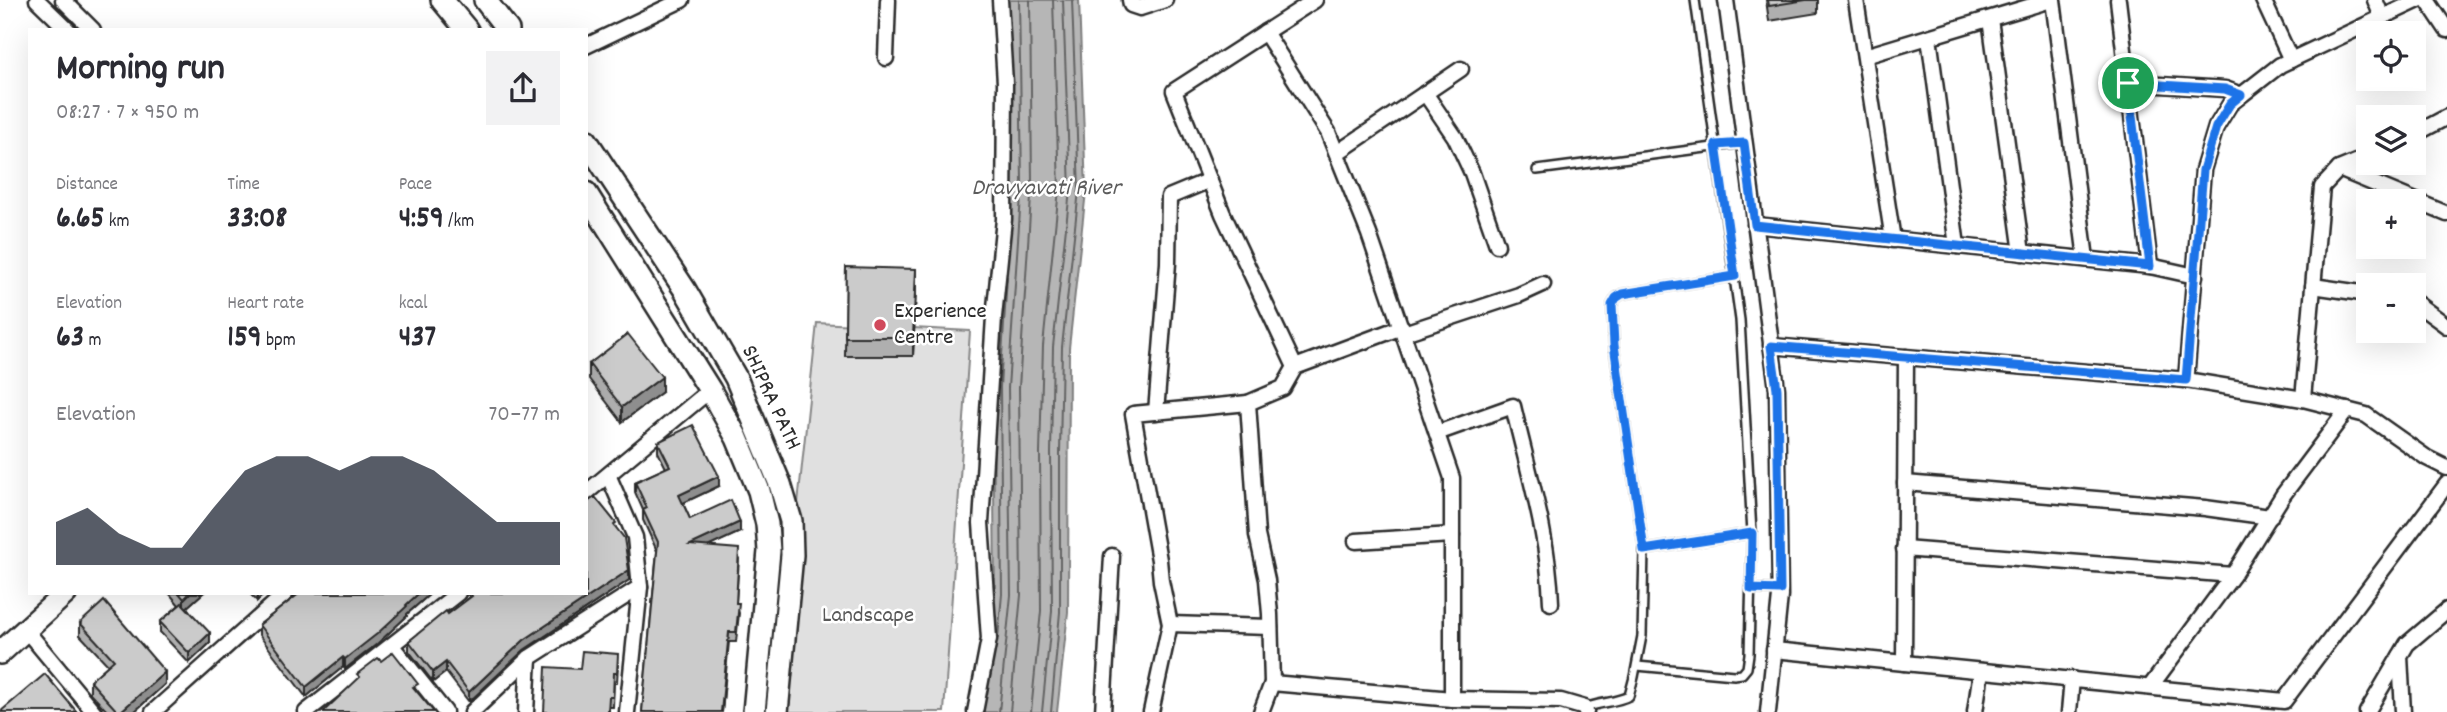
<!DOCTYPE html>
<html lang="en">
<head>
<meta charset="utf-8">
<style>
	:root { --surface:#fff; --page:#f2f2f3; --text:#2b2b33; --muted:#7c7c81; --accent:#111827 }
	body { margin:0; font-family:Dekko,sans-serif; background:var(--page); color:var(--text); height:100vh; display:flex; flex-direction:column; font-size:26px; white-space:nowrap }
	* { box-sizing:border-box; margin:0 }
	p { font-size:23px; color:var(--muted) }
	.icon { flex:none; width:38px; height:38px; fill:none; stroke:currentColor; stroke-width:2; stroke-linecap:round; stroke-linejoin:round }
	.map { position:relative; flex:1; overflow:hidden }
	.side { position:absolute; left:28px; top:28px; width:560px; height:567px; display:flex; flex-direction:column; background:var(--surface); border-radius:0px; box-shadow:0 7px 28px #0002 }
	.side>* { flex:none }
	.buttons { position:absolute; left:2356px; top:21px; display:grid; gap:14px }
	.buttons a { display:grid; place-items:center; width:70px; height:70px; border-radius:0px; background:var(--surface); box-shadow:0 7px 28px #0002; font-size:35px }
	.pin { position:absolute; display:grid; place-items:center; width:60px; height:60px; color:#fff; margin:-30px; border:4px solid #fff; border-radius:50%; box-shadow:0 2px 7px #0007 }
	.round { display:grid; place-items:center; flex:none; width:74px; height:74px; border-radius:0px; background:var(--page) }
	.overview { display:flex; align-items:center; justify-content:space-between; height:119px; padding:0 28px }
	h1 { font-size:38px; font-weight:700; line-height:52px }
	.figures { display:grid; grid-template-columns:repeat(3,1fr); gap:10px; height:119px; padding:7px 28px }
	.figures div { display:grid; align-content:center }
	.figures b { font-size:30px; font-weight:700 }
	.figures small { font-size:19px; font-weight:400 }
	.figures p { font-size:19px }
	.chart { height:196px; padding:14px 28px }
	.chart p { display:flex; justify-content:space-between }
	.chart svg { width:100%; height:126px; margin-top:7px; fill:var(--accent); opacity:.7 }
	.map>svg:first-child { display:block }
	.green { fill:#e0e0e0; stroke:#868686; stroke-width:2 }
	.water { fill:#b6b6b6; stroke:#7e7e7e; stroke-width:2 }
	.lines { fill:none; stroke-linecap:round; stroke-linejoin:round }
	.shore { stroke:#636363; stroke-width:2 }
	.lane-casing { stroke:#2b2b2b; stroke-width:12 }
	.street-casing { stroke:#2b2b2b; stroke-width:19 }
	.secondary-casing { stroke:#2b2b2b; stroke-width:26 }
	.lane { stroke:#fff; stroke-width:7 }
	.street { stroke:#fff; stroke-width:14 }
	.secondary { stroke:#fff; stroke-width:21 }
	.wall { fill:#afafaf; stroke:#2b2b2b; stroke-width:2 }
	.shaded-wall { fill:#8e8e8e; stroke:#2b2b2b; stroke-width:2 }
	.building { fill:#cbcbcb; stroke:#2b2b2b; stroke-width:2 }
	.route-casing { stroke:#fff; stroke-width:14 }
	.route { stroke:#1a73e8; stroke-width:9 }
	.poi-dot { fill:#d1495b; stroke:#fff; stroke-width:2.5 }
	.labels { text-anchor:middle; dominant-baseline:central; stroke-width:5; stroke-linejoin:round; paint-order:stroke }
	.poi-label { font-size:23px; fill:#2b2b2b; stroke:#fff; text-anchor:start }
	.street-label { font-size:23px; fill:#2b2b2b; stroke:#fff }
	.park-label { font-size:23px; fill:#585858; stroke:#fff }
	.water-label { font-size:24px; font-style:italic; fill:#5c5c5c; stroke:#fff }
</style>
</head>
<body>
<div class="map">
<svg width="2447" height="712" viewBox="0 0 2447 712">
	<rect width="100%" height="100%" fill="#fff"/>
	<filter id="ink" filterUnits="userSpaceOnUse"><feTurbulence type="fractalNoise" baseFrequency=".0143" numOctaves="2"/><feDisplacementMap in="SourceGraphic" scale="14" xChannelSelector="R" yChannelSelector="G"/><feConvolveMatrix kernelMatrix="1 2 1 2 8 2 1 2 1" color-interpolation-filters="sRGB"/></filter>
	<g filter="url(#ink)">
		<!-- green -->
		<polygon class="green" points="817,323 970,331 944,712 776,712"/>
		<!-- water -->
		<polygon class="water" points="1003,0 1079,0 1086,191 1069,348 1068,612 1057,712 983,712 995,594 993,387"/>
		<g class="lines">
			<!-- shore -->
			<g class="shore">
				<polyline points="998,638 1002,594 1000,387 1007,277"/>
				<polyline points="999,712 1011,595 1008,388 1022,181 1019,0"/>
				<polyline points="1010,712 1021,595 1019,388 1032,181 1030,0"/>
				<polyline points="1031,712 1041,611 1040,453 1043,346 1059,189 1053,0"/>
				<polyline points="1042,712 1052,611 1051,453 1053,347 1070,190 1063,0"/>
				<polyline points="1051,712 1060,612 1060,453 1062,347 1079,190 1072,0"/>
			</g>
			<defs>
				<g id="lane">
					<polyline points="1537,170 1744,143"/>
					<polyline points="1644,550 1752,533"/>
					<polyline points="1751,589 1780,590"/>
					<polyline points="1637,666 1734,675 1742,674 1747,668 1749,654 1752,533 1740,320 1695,0"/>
					<path d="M1585,708C1600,702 1615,703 1629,696L1634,677L1642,636L1644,550L1614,346L1612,305L1616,298L1622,294L1735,276"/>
				</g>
				<g id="street">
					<polyline points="37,0 68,30"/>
					<polyline points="63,0 93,30"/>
					<polyline points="1130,0 1131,5 1140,8 1165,0"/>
					<polyline points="1726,0 1777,389 1780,596 1768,712"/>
					<polyline points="1856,0 1893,240"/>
					<polyline points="2053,0 2086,259"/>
					<polyline points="2118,0 2150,266"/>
					<polyline points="2263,0 2291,60"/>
					<polyline points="2375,0 2382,17"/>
					<polyline points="2427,0 2447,30"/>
					<polyline points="1990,19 2022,253"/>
					<polyline points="1265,32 1328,132 1369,234 1452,478 1452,699"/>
					<polyline points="1929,37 1957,246"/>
					<polyline points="586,46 682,0"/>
					<polyline points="1865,56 2051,0"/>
					<polyline points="886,58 888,0"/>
					<polyline points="2128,83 2225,89 2241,95"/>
					<polyline points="1425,93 1455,137 1472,173 1497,245"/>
					<polyline points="2413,135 2447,117"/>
					<polyline points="1337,153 1461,69"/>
					<polyline points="2339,169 2447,214"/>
					<polyline points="1755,225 2150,266 2195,276"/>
					<polyline points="2313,286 2368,294"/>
					<polyline points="2413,301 2447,326"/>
					<polyline points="1404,333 1519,295 1543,284"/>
					<polyline points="1771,346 2186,380 2303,399 2366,415 2427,458 2447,468"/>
					<polyline points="1295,367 1223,214 1174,91 1315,0"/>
					<polyline points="2186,380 2203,170 2216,127 2230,104 2280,65 2419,0"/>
					<polyline points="2303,399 2322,187 2339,169 2368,157"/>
					<polyline points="1156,412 1168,263 1169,197 1210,180"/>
					<path d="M1437,433L1513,406C1528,471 1549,537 1551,603"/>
					<polyline points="609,477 635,537 640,587 627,712"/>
					<polyline points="1905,483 2205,508 2270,517"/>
					<polyline points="586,493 710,390"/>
					<polyline points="1356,541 1452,535"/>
					<polyline points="1904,549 2233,575"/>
					<polyline points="1170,624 1270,627"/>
					<polyline points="26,630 94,712"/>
					<polyline points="392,646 445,712"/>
					<polyline points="1774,650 2284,701 2447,484"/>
					<polyline points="2400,656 2403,712"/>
					<polyline points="1904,663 1906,357"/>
					<polyline points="1272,683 1452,699 1561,701 1585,708 1586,712"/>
					<polyline points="2150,687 2233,575 2283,495 2347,410"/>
					<polyline points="153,712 286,593"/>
					<polyline points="306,712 458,593"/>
					<polyline points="472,712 529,658 640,587"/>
					<polyline points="526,712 529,658"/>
					<polyline points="975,712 989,639 981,523 994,317 1004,219 1005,83 1000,0"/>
					<polyline points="1103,712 1112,556"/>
					<polyline points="1151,712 1170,624 1161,581 1159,560 1133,414 1248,403"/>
					<polyline points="1261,712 1272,683 1270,614 1267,580 1257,535 1248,403 1283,388 1295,367 1402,327"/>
					<polyline points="1975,712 1981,671"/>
					<polyline points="2069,712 2072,679"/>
					<polyline points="2367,712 2407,644 2447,610"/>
				</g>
				<g id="secondary">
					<polyline points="442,0 467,30"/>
					<polyline points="485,0 508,30"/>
					<polyline points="586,140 685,290 736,378 780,484 791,521 792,555 777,712"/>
					<polyline points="586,193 710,390 737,438 759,491 767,524 769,551 754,712"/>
					<polyline points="0,653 66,593"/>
				</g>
			</defs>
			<!-- lane casing -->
			<use href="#lane" class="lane-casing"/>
			<!-- street casing -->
			<use href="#street" class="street-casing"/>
			<!-- secondary casing -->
			<use href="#secondary" class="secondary-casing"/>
			<!-- lane -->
			<use href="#lane" class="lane"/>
			<!-- street -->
			<use href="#street" class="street"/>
			<!-- secondary -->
			<use href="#secondary" class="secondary"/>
		</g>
		<!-- wall -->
		<g class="wall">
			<polygon points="1766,0 1818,0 1818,13 1769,21"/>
			<polygon points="846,267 916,288 913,356 845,356"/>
			<polygon points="589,364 662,392 622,422 589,379"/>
			<polygon points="658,442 719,486 683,503 690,519 740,532 709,546 739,559 736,603 739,613 736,642 729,642 722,712 642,712 657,551 643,520 643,510 635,492 635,482 666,468 658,452"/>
			<polygon points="616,528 629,580 524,650 469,702 446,672 433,682 409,651 409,641 448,614 469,598 469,593 586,593"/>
			<polygon points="169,593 203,593 187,607 210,643 189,663 160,632 160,622 179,605"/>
			<polygon points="249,593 265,593 257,601"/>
			<polygon points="300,593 431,593 407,614 407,616 377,644 345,669 343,667 306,697 259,635 259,625"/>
			<polygon points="80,623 165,684 134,712 108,712 90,693 90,681 108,665 80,635"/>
			<polygon points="618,664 617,683 614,683 613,707 609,707 609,712 544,712"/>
		</g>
		<!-- shaded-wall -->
		<g class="shaded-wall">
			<polygon points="916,269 916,288 913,356 913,337"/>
			<polygon points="662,377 662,392 622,422 622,407"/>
			<polygon points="719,476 719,486 679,505 679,495"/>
			<polygon points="740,522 740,532 690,555 690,545"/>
			<polygon points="629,570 629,580 524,650 469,702 469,692 524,640"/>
			<polygon points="190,593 203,593 184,610 184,599"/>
			<polygon points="257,593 265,593 257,601"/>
			<polygon points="419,593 431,593 407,614 407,616 377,644 345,669 345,659"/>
			<polygon points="729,632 722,712 721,712"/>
			<polygon points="210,633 210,643 189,663 189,653"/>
			<polygon points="343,657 343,667 306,697 306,687"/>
			<polygon points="446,662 446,672 433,682 433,672"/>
			<polygon points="165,672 165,684 134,712 120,712"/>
		</g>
		<!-- building -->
		<g class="building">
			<polygon points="1768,0 1806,0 1769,6"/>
			<polygon points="846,267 916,269 913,337 845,337"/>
			<polygon points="628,334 662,377 622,407 589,364"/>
			<polygon points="693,425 719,476 679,495 690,519 731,500 740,522 690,545 739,549 736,603 739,603 736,632 729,632 721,712 642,712 658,542 643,510 647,508 635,482 670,466 658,442"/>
			<polygon points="595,497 616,523 614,525 624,538 629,570 524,640 469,692 446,662 433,672 409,641 446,611 448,614 472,596 470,593 586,593 586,503"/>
			<polygon points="179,593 190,593 184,599"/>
			<polygon points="300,593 419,593 406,605 407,606 377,634 345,659 343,657 306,687 259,625"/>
			<polygon points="104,601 165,672 120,712 118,712 90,681 114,660 80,623"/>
			<polygon points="182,603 210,633 189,653 160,622"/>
			<polygon points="582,651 618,654 617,673 614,673 613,697 609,697 608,712 544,712 546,667 580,669"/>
			<polygon points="393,652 418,684 413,687 434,712 323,712 360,677 357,674 378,658 381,661"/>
			<polygon points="45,674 77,712 0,712"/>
		</g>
	</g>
	<g class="lines" filter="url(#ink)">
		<defs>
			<polygon id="route" points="2128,83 2225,89 2241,95 2230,104 2216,127 2203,170 2186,380 1771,346 1777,389 1780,590 1751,589 1752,533 1644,550 1614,345 1612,305 1616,298 1622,294 1735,276 1716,145 1744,143 1755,225 2150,266"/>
		</defs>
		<!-- route casing -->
		<use href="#route" class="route-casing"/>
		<!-- route -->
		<use href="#route" class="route"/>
	</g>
	<!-- markers -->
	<circle class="poi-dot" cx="880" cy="325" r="7"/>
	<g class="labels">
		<!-- poi labels -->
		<g class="poi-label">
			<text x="894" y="312">Experience<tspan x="894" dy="26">Centre</tspan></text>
		</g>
		<!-- street labels -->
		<g class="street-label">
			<text transform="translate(770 398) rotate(65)">SHIPRA PATH</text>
		</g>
		<!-- park labels -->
		<g class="park-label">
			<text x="868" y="616">Landscape</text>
		</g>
		<!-- water labels -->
		<g class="water-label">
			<text x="1046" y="189">Dravyavati River</text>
		</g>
	</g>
</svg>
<div class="buttons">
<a><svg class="icon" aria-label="locate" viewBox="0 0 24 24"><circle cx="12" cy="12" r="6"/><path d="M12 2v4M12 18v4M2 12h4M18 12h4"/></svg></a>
<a><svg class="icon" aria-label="layers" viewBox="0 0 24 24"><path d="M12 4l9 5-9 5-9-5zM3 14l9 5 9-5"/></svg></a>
<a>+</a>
<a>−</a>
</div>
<div class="pin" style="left:2128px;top:83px;background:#1e9e55"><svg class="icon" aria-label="arrive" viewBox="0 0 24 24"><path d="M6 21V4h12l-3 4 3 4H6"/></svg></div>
<section class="side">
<div class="overview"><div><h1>Morning run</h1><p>08:27 · 7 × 950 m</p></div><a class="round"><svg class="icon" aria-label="share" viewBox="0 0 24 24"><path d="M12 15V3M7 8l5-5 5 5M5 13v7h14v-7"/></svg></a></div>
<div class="figures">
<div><p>Distance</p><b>6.65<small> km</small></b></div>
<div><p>Time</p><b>33:08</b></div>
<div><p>Pace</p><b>4:59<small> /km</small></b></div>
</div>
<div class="figures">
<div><p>Elevation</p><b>63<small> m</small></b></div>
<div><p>Heart rate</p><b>159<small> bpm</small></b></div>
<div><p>kcal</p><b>437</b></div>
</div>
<div class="chart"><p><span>Elevation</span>70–77 m</p>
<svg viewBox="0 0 160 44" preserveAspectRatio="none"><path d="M0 44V29L10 24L20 33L30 38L40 38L50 24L60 11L70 6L80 6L90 11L100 6L110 6L120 11L130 20L140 29L150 29L160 29V44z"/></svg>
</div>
</section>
</div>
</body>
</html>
